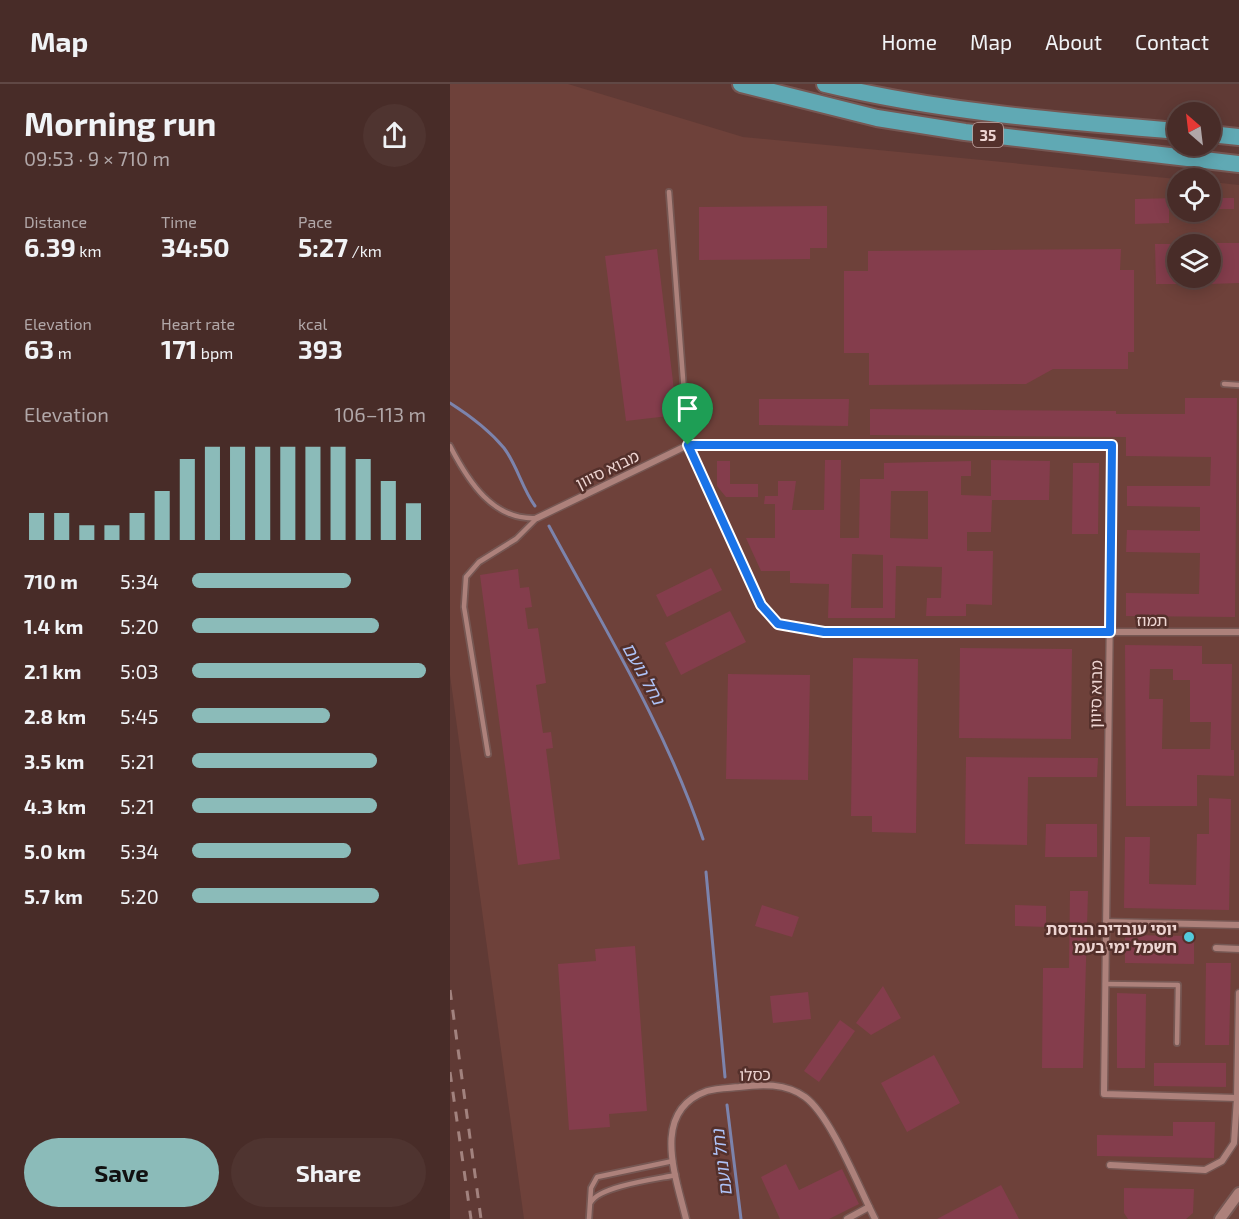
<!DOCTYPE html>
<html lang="en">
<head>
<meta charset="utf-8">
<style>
	:root { --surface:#482c28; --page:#4f3430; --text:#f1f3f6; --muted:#b1a7a8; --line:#604845; --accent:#8bbbb9 }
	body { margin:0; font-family:"Exo 2","Noto Sans Hebrew",sans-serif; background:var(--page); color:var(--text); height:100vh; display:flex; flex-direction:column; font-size:22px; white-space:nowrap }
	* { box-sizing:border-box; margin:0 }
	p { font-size:20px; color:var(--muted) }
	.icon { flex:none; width:33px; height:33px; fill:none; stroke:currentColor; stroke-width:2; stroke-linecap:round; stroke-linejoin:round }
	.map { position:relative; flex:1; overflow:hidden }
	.sheet { display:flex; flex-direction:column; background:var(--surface); width:450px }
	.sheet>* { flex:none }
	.needle { width:39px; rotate:332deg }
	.controls { position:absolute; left:717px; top:18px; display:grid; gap:12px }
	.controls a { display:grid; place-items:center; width:54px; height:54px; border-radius:50%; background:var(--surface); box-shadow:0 3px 15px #0003,0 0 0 2px var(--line); font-size:30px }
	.pin { position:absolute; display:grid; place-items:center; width:51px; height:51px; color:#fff; margin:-62px -26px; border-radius:50% 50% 50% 0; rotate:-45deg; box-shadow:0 0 6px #0007 }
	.pin .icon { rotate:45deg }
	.round { display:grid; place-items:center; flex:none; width:63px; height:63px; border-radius:32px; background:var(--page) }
	.summary { display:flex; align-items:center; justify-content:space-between; height:102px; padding:0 24px }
	h1 { font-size:33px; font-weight:700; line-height:45px }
	.figures { display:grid; grid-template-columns:repeat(3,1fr); gap:9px; height:102px; padding:6px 24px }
	.figures div { display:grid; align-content:center }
	.figures b { font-size:26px; font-weight:700 }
	.figures small { font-size:16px; font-weight:400 }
	.figures p { font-size:16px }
	.chart { height:168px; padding:12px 24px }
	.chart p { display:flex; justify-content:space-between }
	.chart svg { width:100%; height:108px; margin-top:6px; stroke:var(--accent); stroke-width:6 }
	.button { display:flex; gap:12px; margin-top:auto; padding:12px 24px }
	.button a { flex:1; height:69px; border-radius:36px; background:var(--accent); color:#111; font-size:24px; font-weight:700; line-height:69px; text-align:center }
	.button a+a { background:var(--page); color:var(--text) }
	ul { padding:0 24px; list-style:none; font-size:20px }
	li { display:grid; grid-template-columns:96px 72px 1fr; align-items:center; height:45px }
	li i { height:15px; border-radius:8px; background:var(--accent) }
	header { display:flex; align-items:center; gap:36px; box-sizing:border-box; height:84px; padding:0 30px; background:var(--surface); border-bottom:2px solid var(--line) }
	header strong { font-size:28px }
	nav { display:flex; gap:33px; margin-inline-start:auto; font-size:21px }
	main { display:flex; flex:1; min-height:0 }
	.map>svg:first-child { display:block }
	.built { fill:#6e413a; fill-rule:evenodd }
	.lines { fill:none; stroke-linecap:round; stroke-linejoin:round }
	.stream { stroke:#7c83ac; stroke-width:3 }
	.building { fill:#843d4c; fill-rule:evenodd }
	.service-casing { stroke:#765753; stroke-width:8 }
	.minor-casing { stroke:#765753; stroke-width:9 }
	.tertiary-casing { stroke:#765753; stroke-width:14 }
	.trunk-casing { stroke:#765753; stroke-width:20 }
	.service { stroke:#ad817b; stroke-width:4.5 }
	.minor { stroke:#ad817b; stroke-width:6 }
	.tertiary { stroke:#ad817b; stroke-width:10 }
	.trunk { stroke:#60a9b4; stroke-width:16 }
	.rail { stroke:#a2827e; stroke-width:3; stroke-dasharray:10 10; stroke-linecap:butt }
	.route-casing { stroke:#fff; stroke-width:12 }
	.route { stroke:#1a73e8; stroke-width:8 }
	.poi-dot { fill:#53cadc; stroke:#54302b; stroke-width:2 }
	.labels { text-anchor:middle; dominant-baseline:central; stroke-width:5; stroke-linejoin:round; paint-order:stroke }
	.shield { fill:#54302b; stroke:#c0a4a0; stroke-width:1.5 }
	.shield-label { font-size:15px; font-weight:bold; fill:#eed5d2 }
	.street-label { font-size:16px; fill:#eed5d2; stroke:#54302b }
	.poi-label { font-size:16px; font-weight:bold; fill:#eed5d2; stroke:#54302b; text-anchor:end }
	.water-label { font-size:18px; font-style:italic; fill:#aec2f6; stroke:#54302b }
</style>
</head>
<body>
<header>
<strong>Map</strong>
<nav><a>Home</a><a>Map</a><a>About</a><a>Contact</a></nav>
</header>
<main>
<section class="sheet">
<div class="summary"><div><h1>Morning run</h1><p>09:53 · 9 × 710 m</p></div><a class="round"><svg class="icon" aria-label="share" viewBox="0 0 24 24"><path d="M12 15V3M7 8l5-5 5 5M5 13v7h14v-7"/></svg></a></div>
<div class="figures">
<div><p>Distance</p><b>6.39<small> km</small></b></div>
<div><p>Time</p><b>34:50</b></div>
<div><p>Pace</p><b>5:27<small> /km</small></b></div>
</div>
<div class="figures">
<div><p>Elevation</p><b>63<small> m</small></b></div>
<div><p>Heart rate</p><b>171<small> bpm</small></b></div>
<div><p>kcal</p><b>393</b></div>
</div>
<div class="chart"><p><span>Elevation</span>106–113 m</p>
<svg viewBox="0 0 160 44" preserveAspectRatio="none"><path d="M5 44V33M15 44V33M25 44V38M35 44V38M45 44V33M55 44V24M65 44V11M75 44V6M85 44V6M95 44V6M105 44V6M115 44V6M125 44V6M135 44V11M145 44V20M155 44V29"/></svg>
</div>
<ul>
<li><b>710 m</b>5:34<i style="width:68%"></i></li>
<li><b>1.4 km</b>5:20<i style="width:80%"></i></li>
<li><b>2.1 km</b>5:03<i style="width:100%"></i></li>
<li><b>2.8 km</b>5:45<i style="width:59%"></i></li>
<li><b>3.5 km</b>5:21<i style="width:79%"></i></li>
<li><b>4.3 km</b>5:21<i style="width:79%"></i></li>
<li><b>5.0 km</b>5:34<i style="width:68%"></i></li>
<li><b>5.7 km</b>5:20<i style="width:80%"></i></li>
</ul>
<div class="button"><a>Save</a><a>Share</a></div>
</section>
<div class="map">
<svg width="789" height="1135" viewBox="0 0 789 1135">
	<rect width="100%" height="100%" fill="#603a35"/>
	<!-- built -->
	<path class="built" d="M0,0H118L293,53L727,95L728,128H760L761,98L789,101V1135H74L0,591ZM728,160H760V194H728Z"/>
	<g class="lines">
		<!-- stream -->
		<g class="stream">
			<path d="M0,319C19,331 39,346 54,364C67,381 72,404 85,422"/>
			<path d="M99,442C154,544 216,644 253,755"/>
			<polyline points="256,788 275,993"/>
			<polyline points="277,1021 291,1135"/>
		</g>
	</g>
	<!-- building -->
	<g class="building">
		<polygon points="728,114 728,125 719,125 719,139 685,140 685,115"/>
		<rect x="760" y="114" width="24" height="11"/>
		<polygon points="377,122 377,164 360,164 360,175 249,176 249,123"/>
		<polygon points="760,159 789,159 789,199 760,200"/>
		<polygon points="705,160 728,160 728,200 706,200"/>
		<polygon points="207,165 227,331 176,337 155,172"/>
		<polygon points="671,165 670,186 684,186 684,268 678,268 678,285 603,285 576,300 419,301 419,269 394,269 394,187 418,187 418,167"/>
		<polygon points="735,314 787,314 785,533 676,532 676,509 749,510 750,469 676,468 677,446 750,447 750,423 677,422 677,402 760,402 761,373 676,372 676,353 420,351 420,325 666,327 666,330 735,330"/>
		<polygon points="309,315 399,315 398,342 309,341"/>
		<path d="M375,376H391L390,454H409L410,395H434V379L521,377V392H511V411L541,412V376L600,377L599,416H542L541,448H517V467H543L542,521L516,520V532H476L477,514H491L492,483L446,482L445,534H378L379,500L340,499V487H311L296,454H325V420H314L315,412H328V397H346L342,426H374ZM441,407H478V455L440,454ZM402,470L433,471V524H401Z"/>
		<polygon points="267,377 280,377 280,400 308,400 308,413 276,413 267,402"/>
		<polygon points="623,379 649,379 648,450 622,450"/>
		<polygon points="261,484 272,506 217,533 206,511"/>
		<polygon points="68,485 70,504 79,503 82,523 75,524 78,545 88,544 96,599 86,601 93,649 101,648 103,664 96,665 110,775 68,781 30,491"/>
		<polygon points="280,527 296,558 231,591 215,559"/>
		<path d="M675,561L752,562V580H782L781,666H784V692L747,691V722H676ZM700,585H723V596H740V638H761L760,665H712L713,615H699Z"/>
		<polygon points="510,564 622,565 621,655 509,654"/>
		<polygon points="403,574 468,575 466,749 422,748 422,732 401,732"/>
		<polygon points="278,590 360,591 358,696 276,695"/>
		<polygon points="516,673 648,674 647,693 578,693 577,761 515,760"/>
		<polygon points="759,714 781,715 779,826 674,824 675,753 700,753 699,800 746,801 747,750 759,750"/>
		<polygon points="596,740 647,740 647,773 595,773"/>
		<polygon points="620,807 638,807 633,984 592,984 593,884 619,884"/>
		<polygon points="312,821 349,833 342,853 305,842"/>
		<polygon points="565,821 596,822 596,843 565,842"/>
		<polygon points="675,851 744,852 744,880 675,879"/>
		<polygon points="185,862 197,1027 159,1030 160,1043 119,1046 108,880 146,877 145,865"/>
		<polygon points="756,879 781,879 779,961 755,961"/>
		<polygon points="433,902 451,934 421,951 406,939"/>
		<polygon points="358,908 361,935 323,939 320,912"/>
		<polygon points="667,909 696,910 695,984 667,984"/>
		<polygon points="390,936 405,947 369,998 354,987"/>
		<polygon points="484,971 510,1019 457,1048 431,999"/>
		<polygon points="704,979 776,979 776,1003 704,1002"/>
		<polygon points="723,1038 765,1038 764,1074 647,1072 647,1051 723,1052"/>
		<polygon points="336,1080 349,1106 392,1085 409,1120 379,1135 330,1135 311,1093"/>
		<polygon points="551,1101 569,1135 487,1135"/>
		<polygon points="674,1104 744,1105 743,1129 736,1135 678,1135 674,1129"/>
	</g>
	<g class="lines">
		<defs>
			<g id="service">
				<polyline points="219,108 238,361"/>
				<polyline points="774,300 789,301"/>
				<path d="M0,362C18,397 43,437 87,434"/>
				<polyline points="38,670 14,523 16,493 29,478 66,455 87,434"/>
				<polyline points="655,900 728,901 727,959"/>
				<path d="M141,1118C150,1102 207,1095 226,1091"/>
				<polyline points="139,1135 141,1104 147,1093 223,1077"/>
			</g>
			<g id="minor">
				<polyline points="238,361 311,521 328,540 374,548 789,548"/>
				<polyline points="87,434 238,361 662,361 654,1010 787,1014 784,1059 772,1077 755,1086 660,1081"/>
				<polyline points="656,838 789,841"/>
				<polyline points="766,864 789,865"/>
				<polyline points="787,1014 789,909"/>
				<path d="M236,1135C226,1093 200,1027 257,1007C267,1004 279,1004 289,1003C311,1000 336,999 355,1013C381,1032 409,1104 425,1135"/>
				<polyline points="397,1135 419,1123"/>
			</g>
			<polyline id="tertiary" points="770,1135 789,1109"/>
			<g id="trunk">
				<polyline points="291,0 427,34 515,48 789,80"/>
				<path d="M375,0C491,28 609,37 728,47"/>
				<polyline points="760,50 789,53"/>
			</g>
		</defs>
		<!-- service casing -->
		<use href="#service" class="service-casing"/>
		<!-- minor casing -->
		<use href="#minor" class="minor-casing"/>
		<!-- tertiary casing -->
		<use href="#tertiary" class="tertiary-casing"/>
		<!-- trunk casing -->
		<use href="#trunk" class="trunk-casing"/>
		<!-- service -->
		<use href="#service" class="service"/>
		<!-- minor -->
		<use href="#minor" class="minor"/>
		<!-- tertiary -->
		<use href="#tertiary" class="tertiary"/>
		<!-- trunk -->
		<use href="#trunk" class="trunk"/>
		<!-- rail -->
		<g class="rail">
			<polyline points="0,906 31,1135"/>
			<polyline points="0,988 21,1135"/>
		</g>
	</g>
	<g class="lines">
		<defs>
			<polygon id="route" points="238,361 662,361 660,548 374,548 328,540 311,521"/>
		</defs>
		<!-- route casing -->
		<use href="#route" class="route-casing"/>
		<!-- route -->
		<use href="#route" class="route"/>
	</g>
	<!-- markers -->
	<circle class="poi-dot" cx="739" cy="853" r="6"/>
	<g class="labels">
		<!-- shield labels -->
		<rect class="shield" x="523" y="39" width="30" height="24" rx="4.5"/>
		<g class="shield-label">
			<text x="538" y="51">35</text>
		</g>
		<!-- street labels -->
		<g class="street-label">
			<text transform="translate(157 385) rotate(-26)">מבוא סיוון</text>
			<text x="702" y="535">תמוז</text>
			<text transform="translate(645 610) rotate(-89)">מבוא סיוון</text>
			<text transform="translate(305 990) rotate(-1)">כסלו</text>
		</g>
		<!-- poi labels -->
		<g class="poi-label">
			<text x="727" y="844">יוסי עובדיה הנדסת<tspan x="727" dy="18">חשמל ימי בעמ</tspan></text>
		</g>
		<!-- water labels -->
		<g class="water-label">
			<text transform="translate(194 589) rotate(61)">נחל נועם</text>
			<text transform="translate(271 1079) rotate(-97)">נחל נועם</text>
		</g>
	</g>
</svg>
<div class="controls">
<a><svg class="needle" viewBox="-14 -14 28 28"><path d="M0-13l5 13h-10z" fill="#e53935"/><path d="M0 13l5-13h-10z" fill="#b1a7a8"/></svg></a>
<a><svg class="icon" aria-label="locate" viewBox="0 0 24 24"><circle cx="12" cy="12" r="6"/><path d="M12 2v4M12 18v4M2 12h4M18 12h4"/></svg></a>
<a><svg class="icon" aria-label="layers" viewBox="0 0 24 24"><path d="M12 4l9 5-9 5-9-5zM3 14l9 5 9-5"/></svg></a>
</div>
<div class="pin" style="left:238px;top:361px;background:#1e9e55"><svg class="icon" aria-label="arrive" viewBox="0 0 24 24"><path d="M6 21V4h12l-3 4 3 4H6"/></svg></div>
</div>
</main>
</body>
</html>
